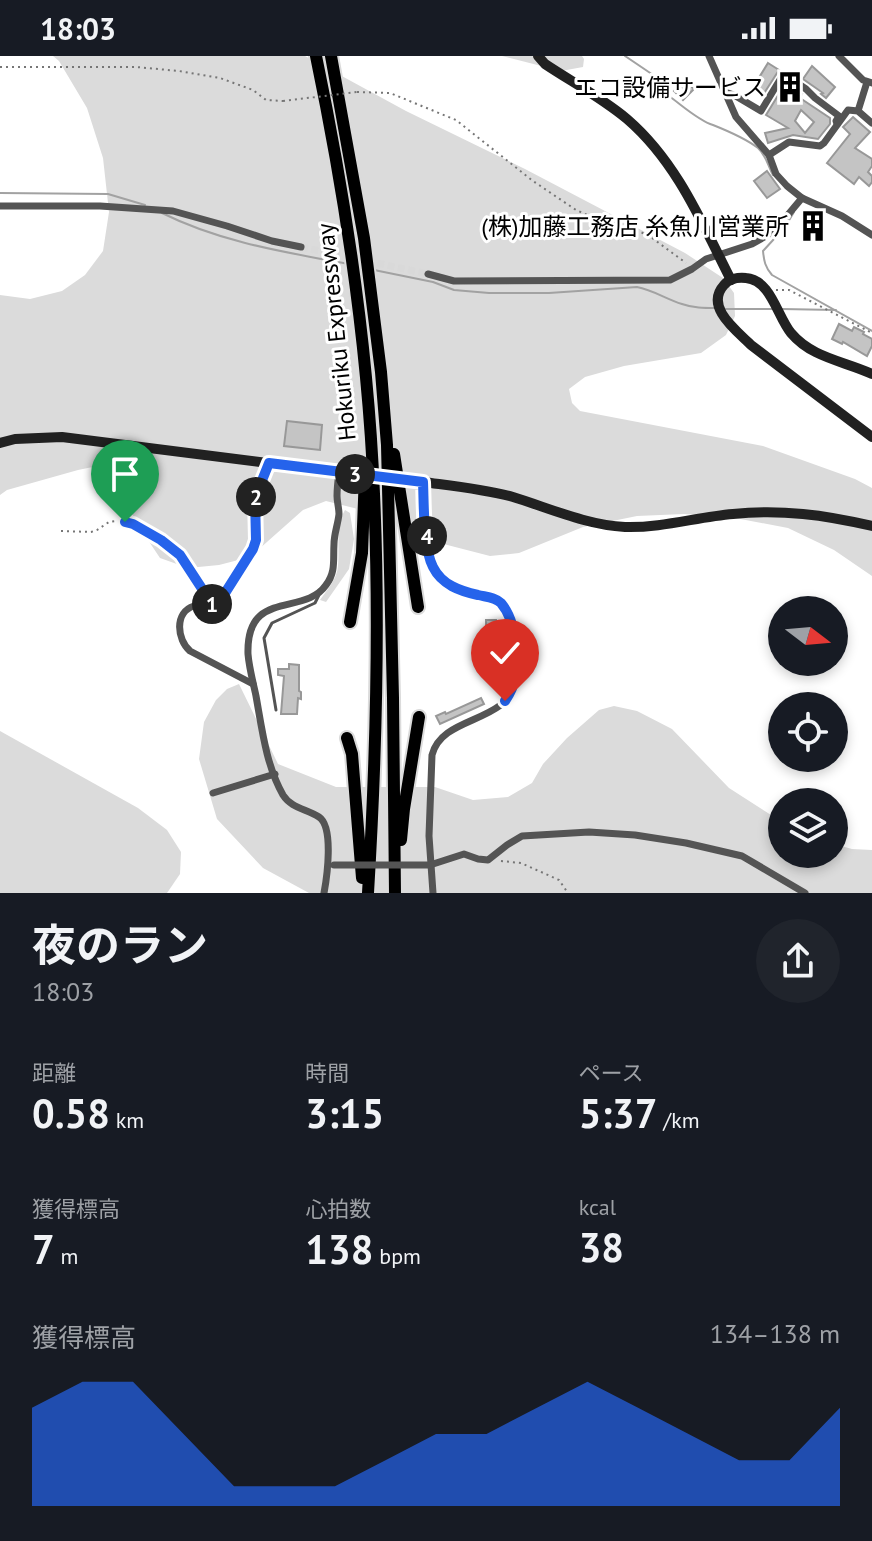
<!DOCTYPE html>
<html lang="ja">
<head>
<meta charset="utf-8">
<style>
	:root { --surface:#171b24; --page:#20242c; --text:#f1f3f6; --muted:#9ea1a6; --accent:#2563eb }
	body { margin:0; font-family:"PT Sans","Noto Sans JP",sans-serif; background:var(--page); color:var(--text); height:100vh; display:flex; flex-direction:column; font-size:30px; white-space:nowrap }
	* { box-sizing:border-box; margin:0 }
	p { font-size:26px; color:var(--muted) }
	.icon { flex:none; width:44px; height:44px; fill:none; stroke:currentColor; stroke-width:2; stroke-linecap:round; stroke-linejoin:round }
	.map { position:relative; height:837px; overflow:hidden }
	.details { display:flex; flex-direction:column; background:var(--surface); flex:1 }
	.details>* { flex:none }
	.needle { width:52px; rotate:106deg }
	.fabs { position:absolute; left:768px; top:540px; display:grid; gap:16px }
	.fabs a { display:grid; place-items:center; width:80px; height:80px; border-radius:50%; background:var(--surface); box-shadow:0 4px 12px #0003; font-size:40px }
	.pin { position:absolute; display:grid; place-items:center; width:68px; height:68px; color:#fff; margin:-82px -34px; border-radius:50% 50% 50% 0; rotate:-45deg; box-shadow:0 0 8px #0007 }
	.pin .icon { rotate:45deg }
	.km { position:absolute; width:40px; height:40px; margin:-20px; border-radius:50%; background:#222; color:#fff; font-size:22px; line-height:40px; text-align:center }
	.round { display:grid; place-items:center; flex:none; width:84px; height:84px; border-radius:42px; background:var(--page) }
	.head { display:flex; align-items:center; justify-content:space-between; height:136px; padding:0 32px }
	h1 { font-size:44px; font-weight:700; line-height:60px }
	.figures { display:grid; grid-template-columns:repeat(3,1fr); gap:12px; height:136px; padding:8px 32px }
	.figures div { display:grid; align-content:center }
	.figures b { font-size:40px; font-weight:700 }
	.figures small { font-size:22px; font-weight:400 }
	.figures p { font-size:22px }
	.chart { height:224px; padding:16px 32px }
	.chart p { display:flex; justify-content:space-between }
	.chart svg { width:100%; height:144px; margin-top:8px; fill:var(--accent); opacity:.7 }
	.status { display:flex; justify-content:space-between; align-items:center; height:56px; padding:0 40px; background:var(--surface); direction:ltr }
	.status svg { height:22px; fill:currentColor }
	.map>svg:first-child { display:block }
	.green { fill:#dbdbdb }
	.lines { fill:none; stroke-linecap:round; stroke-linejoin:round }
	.stream { stroke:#a2a2a2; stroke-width:2 }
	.building { fill:#c4c4c4; stroke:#989898; stroke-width:2; fill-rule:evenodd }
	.street-tunnel { stroke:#d9d9d9; stroke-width:7; stroke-dasharray:7 3.5; stroke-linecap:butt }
	.highway-casing { stroke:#dbdbdb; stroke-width:16 }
	.path { stroke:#767676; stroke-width:2; stroke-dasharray:2 4; stroke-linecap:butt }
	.lane { stroke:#545454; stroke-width:3 }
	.street { stroke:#545454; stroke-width:7 }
	.secondary { stroke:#212121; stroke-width:10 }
	.highway { stroke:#000; stroke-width:12 }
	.path-bridge { stroke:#767676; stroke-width:2; stroke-dasharray:2 4; stroke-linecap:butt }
	.street-bridge { stroke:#545454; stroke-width:7 }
	.secondary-bridge { stroke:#212121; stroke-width:10 }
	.route-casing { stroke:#fff; stroke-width:16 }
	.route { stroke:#2563eb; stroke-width:10 }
	.labels { text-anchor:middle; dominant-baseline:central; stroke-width:6; stroke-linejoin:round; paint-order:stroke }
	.poi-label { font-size:24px; fill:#000; stroke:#fff; text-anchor:end }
	.street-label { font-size:24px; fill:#000; stroke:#fff }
</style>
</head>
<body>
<div class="status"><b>18:03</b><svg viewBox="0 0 49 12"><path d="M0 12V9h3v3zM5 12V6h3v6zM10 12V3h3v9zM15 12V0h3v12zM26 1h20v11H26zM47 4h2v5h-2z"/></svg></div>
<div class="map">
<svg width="872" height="837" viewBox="0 0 872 837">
	<rect width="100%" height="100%" fill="#fff"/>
	<!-- green -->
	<g class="green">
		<polygon points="53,0 305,0 406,55 525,113 685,197 723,222 734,237 735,260 726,279 701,297 624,310 585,321 569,333 572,347 580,355 763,390 855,423 872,432 872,520 834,494 788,472 730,461 684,458 637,460 583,471 519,497 490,500 428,484 387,466 370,456 326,445 303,454 250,501 219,509 188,512 160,502 146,481 129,453 123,414 112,407 78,414 7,434 0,439 0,239 30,243 62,235 85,219 103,195 109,156 103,102 87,52 59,5"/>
		<polygon points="502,0 582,0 584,3 583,11 561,15"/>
		<path d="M345,454L350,457L354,483L349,513L326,546L320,544C327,534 337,523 338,510C340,492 335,471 345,454Z"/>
		<polygon points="239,628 278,708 336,731 435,731 473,744 508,741 532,727 543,708 567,682 599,654 614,650 637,655 672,673 729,732 782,766 782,798 834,798 834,788 852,793 872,794 872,837 309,837 263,812 217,763 199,703 204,666 216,644 227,633"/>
		<polygon points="0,675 138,752 167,774 181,796 180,818 167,837 0,837"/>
	</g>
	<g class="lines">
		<!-- stream -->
		<g class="stream">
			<path d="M625,0L665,27L666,38C681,48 697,64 713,69C728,75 745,82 758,92C766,99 768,110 773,119"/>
			<polyline points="0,137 108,138 145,149"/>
			<path d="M794,156L785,171L763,195C764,205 765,211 772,219L872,275"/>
			<path d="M162,157C220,186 284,196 348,208"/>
			<path d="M374,214L433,226L454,234L489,237H549L637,231C653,234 666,243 682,248C693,252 704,252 716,252"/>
			<polyline points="726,253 772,253"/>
			<polyline points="782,253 836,254"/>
		</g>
	</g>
	<!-- building -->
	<g class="building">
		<polygon points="768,7 779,14 763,39 752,33"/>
		<polygon points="812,10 835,31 826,42 821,38 823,37 803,23"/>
		<polygon points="685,24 694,33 683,44 674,35"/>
		<path d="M785,28L802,38L800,42L830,62V68L818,83L793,79L768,87L765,77L788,72L766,59ZM801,54L814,66L805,77L795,65Z"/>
		<polygon points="853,61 870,76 855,92 872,103 872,110 868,116 872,120 872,126 869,130 859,121 854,128 827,107 850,78 843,71"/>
		<polygon points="767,115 780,133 767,142 754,125"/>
		<polygon points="815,158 823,162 811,183 803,178"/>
		<polygon points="839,268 852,275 854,271 864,276 863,278 872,283 872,290 867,300 843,286 842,288 832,283"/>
		<polygon points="287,365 322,369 320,394 284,390"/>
		<polygon points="486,564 496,564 497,572 504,571 503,579 499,579 499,593 508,593 509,610 487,611"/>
		<polygon points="289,608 299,609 299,635 301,636 301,643 298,642 297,658 281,658 284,620 278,619 278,613 289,613"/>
		<polygon points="481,642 484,648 440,668 436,660 445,656 446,658"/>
	</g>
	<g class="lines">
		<!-- street-tunnel -->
		<g class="street-tunnel">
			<polyline points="301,191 351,202"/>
			<polyline points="367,205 428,218"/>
		</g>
		<defs>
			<g id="highway">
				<path d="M316,0C346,144 368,290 374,438C380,570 376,704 368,837"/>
				<polyline points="331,0 364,182 381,316 387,389 393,642 395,837"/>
				<polyline points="394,398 418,551"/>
				<polyline points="350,566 362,497 365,418"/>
				<polyline points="347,682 352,698 362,822"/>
				<polyline points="401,784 404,753 419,661"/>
			</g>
		</defs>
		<!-- highway casing -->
		<use href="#highway" class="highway-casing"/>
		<!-- path -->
		<g class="path">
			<polyline points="0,11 136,11 179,15 220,22 253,34 266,44 283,45"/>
			<polyline points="357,36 390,37 456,64 533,125 576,154 599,164 619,168 648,179 686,207"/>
			<polyline points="776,234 789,234 872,277"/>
			<polyline points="61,475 91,476 97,474 109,466 117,465 133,468 161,484 180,499 196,526 208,540"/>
			<polyline points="501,805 521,807 559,824 568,837"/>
		</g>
		<!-- lane -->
		<polyline class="lane" points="276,654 264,582 272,567 315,547 319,539"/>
		<!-- street -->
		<g class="street">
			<polyline points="709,0 736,61 769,99 776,118 787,130 802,142 842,160 872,179"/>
			<polyline points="839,0 863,24 872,27"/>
			<polyline points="725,36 734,39 761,55 781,22 788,21 806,33 815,42 839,60 836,65 837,68"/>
			<polyline points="858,55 867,26"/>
			<polyline points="769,99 789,86 820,90 824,87 848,54 858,55 872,67"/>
			<polyline points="0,150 100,150 173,155 227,170 272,185 301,191"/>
			<polyline points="428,218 454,225 670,224 692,213 706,203 752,188 766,180 776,173 802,142"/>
			<path d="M423,426C425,457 420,511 449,529C456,534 465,536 473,538C486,541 497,541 504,553C515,572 515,579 516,600C516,608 517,617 516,625C507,668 442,659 432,699L429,780L433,837"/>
			<path d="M253,628L190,595C177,584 174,556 194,550C203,547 212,548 220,545L253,493L256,484L255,442L269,407"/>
			<polyline points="213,737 275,718"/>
			<polyline points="430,809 464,798 478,803 488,804 507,789 522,780 589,776 635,779 686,787 742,800 805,837"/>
			<path d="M324,837C327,821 334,771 319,761C307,753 291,752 283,739C266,709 262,673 256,640C253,626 249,611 248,598C246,532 304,561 326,529C336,516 333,504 334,488C334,478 338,468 339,458C339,452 337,446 337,440C337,432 338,424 339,416"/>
		</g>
		<!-- secondary -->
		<g class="secondary">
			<path d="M538,0L545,8C572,26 602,42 627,63C677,106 702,167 731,224"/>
			<path d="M872,318C844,305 812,302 791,277C777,260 771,224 746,222C738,221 729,223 724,229C704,251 737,275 751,289L872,381"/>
			<polyline points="0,387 15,383 62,381 339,416"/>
			<path d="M423,426C453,430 484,433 513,441C549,452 586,469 625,471C662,472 697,461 733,458C781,453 825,459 872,470"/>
		</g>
		<!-- highway -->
		<use href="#highway" class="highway"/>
		<!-- path-bridge -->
		<polyline class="path-bridge" points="283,45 357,36"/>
		<!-- street-bridge -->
		<polyline class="street-bridge" points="334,809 430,809"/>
		<!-- secondary-bridge -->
		<polyline class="secondary-bridge" points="339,416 423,426"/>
	</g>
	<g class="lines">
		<defs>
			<path id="route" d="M125,466L133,468L161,484L180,499L212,548L220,545L253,493L256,484L255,442L269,407L423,426C424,448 423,492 433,511C442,529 460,535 478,539C486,541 495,541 501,547C512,560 515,577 516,593C517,614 517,628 505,645"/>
		</defs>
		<!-- route casing -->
		<use href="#route" class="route-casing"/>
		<!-- route -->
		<use href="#route" class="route"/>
	</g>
	<!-- icons -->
	<defs>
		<symbol id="building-bare" viewBox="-9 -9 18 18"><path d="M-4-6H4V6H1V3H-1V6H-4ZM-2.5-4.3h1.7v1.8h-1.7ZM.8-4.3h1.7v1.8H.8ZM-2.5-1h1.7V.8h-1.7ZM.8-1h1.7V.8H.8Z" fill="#000" stroke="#fff" stroke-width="2.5" paint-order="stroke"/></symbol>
	</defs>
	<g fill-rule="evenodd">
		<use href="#building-bare" x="768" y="9" width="44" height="44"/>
		<use href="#building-bare" x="791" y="148" width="44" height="44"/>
	</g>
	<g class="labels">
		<!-- poi labels -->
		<g class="poi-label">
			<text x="766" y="31">エコ設備サービス</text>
			<text x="789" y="170">(株)加藤工務店 糸魚川営業所</text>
		</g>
		<!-- street labels -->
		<g class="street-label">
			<text transform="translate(336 276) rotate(-96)">Hokuriku Expressway</text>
		</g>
	</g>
</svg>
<div class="fabs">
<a><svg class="needle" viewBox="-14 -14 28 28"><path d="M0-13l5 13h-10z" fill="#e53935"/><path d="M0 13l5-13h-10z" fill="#9ea1a6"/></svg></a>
<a><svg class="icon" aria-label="locate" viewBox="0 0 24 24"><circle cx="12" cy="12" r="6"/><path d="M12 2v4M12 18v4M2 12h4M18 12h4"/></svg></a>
<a><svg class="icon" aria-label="layers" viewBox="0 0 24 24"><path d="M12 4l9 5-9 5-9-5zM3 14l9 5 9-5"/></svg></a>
</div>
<div class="pin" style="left:125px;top:466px;background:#1e9e55"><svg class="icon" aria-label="arrive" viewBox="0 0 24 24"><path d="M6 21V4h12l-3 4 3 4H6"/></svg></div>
<div class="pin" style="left:505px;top:645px;background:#d93025"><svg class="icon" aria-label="check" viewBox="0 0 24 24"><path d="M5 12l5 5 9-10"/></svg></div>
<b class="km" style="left:212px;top:548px">1</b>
<b class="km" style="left:256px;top:441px">2</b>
<b class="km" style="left:355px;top:418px">3</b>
<b class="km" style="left:427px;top:480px">4</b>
</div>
<section class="details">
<div class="head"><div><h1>夜のラン</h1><p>18:03</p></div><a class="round"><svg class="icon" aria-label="share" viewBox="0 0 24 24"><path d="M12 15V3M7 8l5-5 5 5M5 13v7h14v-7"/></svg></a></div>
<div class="figures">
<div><p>距離</p><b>0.58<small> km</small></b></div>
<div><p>時間</p><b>3:15</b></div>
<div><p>ペース</p><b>5:37<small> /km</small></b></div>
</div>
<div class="figures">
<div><p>獲得標高</p><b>7<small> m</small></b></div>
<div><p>心拍数</p><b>138<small> bpm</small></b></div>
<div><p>kcal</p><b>38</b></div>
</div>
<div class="chart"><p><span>獲得標高</span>134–138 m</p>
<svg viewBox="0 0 160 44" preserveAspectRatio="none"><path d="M0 44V14L10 6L20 6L30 22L40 38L50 38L60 38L70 30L80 22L90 22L100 14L110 6L120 14L130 22L140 30L150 30L160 14V44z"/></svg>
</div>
</section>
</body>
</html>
